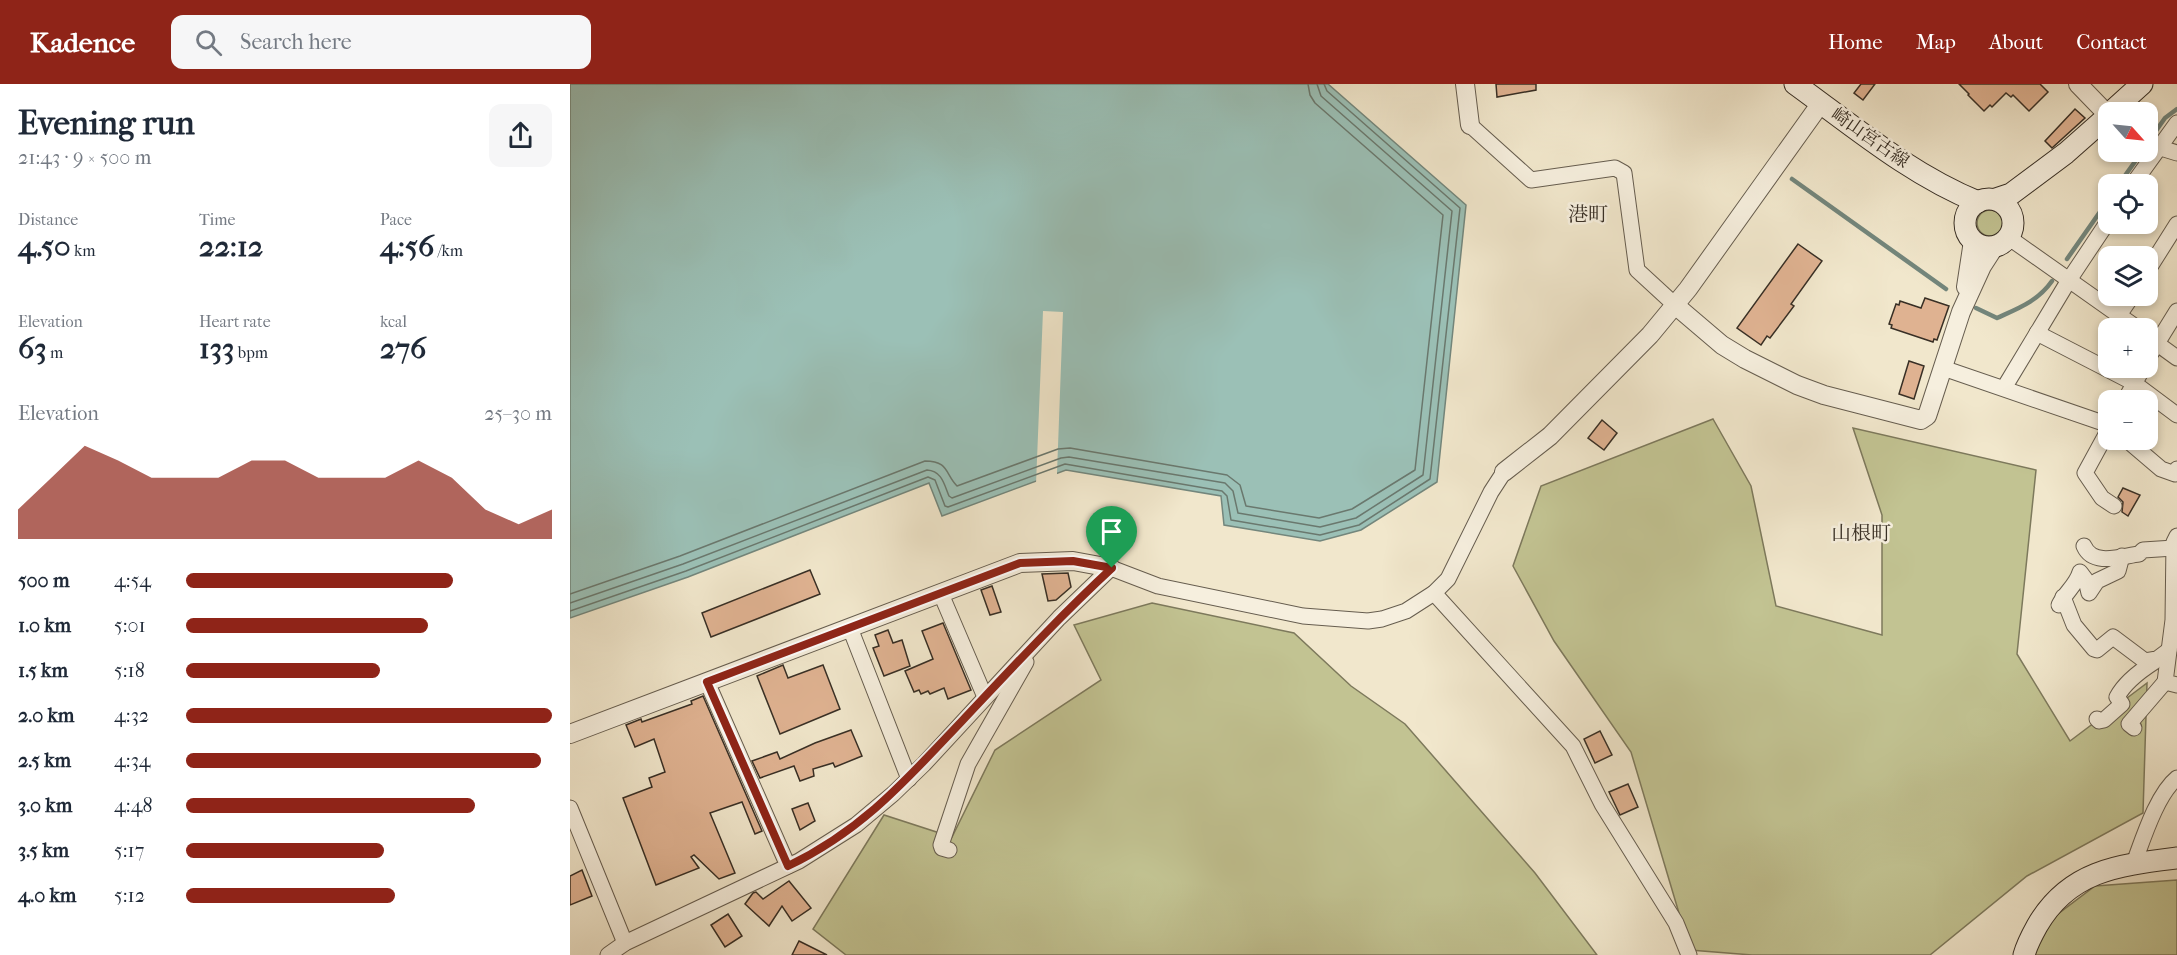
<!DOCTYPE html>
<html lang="en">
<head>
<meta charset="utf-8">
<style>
	:root { --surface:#fff; --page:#f6f6f7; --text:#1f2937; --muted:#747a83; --accent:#8f2418 }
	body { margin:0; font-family:"IM FELL French Canon","Noto Serif JP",serif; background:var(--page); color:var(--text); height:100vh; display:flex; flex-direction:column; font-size:22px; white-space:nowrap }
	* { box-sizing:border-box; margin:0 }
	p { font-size:20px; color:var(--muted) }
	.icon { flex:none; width:33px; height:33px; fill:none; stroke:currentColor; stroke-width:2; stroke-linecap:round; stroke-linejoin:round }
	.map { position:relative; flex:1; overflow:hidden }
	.panel { display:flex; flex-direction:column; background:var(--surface); width:570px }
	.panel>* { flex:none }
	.needle { width:39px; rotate:117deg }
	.tools { position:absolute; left:1528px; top:18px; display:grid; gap:12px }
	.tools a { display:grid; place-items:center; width:60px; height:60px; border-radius:12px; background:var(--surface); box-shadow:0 3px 9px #0003; font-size:30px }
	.pin { position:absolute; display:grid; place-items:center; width:51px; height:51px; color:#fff; margin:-62px -26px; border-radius:50% 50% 50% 0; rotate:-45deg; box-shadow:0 0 6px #0007 }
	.pin .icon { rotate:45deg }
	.round { display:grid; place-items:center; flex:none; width:63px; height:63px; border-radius:12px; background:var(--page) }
	.head { display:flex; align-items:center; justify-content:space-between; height:102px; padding:0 18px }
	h1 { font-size:33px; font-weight:700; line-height:45px }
	.figures { display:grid; grid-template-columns:repeat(3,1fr); gap:9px; height:102px; padding:6px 18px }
	.figures div { display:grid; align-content:center }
	.figures b { font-size:30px; font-weight:700 }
	.figures small { font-size:16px; font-weight:400 }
	.figures p { font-size:16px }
	.chart { height:168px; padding:12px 18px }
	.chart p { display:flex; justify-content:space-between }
	.chart svg { width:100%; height:108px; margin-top:6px; fill:var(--accent); opacity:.7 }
	ul { padding:0 18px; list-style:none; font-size:20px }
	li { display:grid; grid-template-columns:96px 72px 1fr; align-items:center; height:45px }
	li i { height:15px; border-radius:8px; background:var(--accent) }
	header { display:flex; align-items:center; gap:36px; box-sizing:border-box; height:84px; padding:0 30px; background:var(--accent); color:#fff }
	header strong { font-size:28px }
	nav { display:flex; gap:33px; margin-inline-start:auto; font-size:21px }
	.search { width:420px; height:54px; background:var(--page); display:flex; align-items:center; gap:15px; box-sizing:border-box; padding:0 21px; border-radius:12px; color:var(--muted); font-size:22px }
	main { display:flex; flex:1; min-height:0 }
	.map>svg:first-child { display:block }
	.green { fill:#c2c392; stroke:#7d795c; stroke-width:1.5 }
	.water { fill:#9bc0b6; stroke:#73867c; stroke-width:1.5 }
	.pier { fill:#f1e7cc }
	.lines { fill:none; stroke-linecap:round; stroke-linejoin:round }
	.shore { stroke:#6a786e; stroke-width:1.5 }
	.stream { stroke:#73867c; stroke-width:4.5 }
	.building { fill:#dfb291; stroke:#382f25; stroke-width:1.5 }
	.minor-casing { stroke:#665d4f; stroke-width:17 }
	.tertiary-casing { stroke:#665d4f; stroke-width:20 }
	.secondary-casing { stroke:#382f25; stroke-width:23 }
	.minor { stroke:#f6efde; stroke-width:15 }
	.tertiary { stroke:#f6efde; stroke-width:18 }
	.secondary { stroke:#f6efde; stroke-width:21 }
	.route-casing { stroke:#fff; stroke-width:12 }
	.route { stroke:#8f2418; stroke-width:8 }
	.labels { text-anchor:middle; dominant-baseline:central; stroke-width:5; stroke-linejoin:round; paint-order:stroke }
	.street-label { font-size:18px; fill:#382f25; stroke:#f6efde }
	.neighbourhood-label { font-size:20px; fill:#382f25; stroke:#f6efde }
</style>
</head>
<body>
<header>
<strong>Kadence</strong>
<div class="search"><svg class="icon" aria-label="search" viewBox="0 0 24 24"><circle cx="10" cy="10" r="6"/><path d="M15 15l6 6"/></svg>Search here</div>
<nav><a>Home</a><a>Map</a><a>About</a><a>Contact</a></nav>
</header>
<main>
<section class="panel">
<div class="head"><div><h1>Evening run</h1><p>21:43 · 9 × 500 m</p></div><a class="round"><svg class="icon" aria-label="share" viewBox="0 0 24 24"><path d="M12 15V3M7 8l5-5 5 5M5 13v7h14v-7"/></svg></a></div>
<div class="figures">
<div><p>Distance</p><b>4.50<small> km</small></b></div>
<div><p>Time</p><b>22:12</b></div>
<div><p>Pace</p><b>4:56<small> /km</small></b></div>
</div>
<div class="figures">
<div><p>Elevation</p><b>63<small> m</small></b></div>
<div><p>Heart rate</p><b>133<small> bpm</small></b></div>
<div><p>kcal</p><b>276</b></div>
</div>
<div class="chart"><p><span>Elevation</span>25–30 m</p>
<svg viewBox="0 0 160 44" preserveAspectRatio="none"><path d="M0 44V32L10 19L20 6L30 12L40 19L50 19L60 19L70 12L80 12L90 19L100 19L110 19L120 12L130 19L140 32L150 38L160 32V44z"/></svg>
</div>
<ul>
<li><b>500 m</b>4:54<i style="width:73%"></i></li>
<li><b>1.0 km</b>5:01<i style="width:66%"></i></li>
<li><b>1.5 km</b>5:18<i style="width:53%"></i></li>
<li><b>2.0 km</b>4:32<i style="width:100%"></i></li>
<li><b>2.5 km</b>4:34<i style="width:97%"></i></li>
<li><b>3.0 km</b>4:48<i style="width:79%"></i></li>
<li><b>3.5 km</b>5:17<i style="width:54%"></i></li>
<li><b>4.0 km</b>5:12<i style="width:57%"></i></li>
</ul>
</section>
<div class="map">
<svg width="1607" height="871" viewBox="0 0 1607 871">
	<rect width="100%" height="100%" fill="#f1e7cc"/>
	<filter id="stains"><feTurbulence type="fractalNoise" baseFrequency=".00333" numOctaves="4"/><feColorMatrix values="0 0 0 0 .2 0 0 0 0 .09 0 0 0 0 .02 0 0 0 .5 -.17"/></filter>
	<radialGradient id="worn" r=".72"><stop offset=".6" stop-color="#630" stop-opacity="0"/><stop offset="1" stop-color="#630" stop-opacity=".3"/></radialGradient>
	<!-- green -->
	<g class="green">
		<circle cx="1420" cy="139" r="13"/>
		<polygon points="1143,335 1181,402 1206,522 1312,551 1312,431 1283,344 1466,386 1447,570 1500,657 1577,599 1573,729 1457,792 1360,871 1182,871 1120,866 1061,668 984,557 943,482 971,402"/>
		<polygon points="582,519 724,549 781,602 835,640 965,789 1027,871 276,871 243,845 314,731 382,753 425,666 531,596 504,541"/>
		<polygon points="1607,796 1607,871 1445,871 1448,860 1525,802"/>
	</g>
	<!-- water -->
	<polygon class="water" points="0,0 758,0 896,121 867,398 791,446 750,457 654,441 651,412 496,386 372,432 359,399 118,493 0,534"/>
	<!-- pier -->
	<polygon class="pier" points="473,227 493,228 487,389 487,393 466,400"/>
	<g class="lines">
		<!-- shore -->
		<g class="shore">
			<path d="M0,510L110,472L355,377C379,377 375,390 387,402L488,365L500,364L657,391L670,401L676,422L749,434L782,425L845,386L873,131L745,19L740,11L738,0"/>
			<path d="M0,519L113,480L357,386C372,387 374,400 379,412L382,414L491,374L499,373L655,399L663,407L668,429L750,443L786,434L853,391L882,127L751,12L747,0"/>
			<polyline points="0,527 116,487 358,393 365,396 375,422 378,423 495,380 652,407 657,412 661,436 750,451 789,441 860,395 890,124 757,7 754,0"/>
		</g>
		<!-- stream -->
		<g class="stream">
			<polyline points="1583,51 1595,34 1607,25"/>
			<polyline points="1222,95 1376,205"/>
			<polyline points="1549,100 1569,72"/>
			<polyline points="1497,175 1539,115"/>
			<path d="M1406,224L1427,234C1449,224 1468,217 1482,197"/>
		</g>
	</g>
	<!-- building -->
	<g class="building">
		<polygon points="926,0 966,0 966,6 927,13"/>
		<polygon points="1291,0 1305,0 1293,16 1284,9"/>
		<polygon points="1389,0 1470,0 1478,8 1459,27 1443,11 1441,13 1436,9 1422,23 1420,21 1414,27 1398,11 1399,10"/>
		<polygon points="1505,25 1515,34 1482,64 1475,57"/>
		<polygon points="1228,160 1252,177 1221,220 1224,222 1200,254 1197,252 1191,261 1167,244"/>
		<polygon points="1355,214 1379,222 1367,256 1364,255 1363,258 1321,244 1322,241 1319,240 1326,220 1329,221 1330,217 1351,224"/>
		<polygon points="1339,277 1354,282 1344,315 1329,310"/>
		<polygon points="1032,336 1047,349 1034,366 1018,354"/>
		<polygon points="1553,404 1570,411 1558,432 1552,428 1553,418 1548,413"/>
		<polygon points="240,486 250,510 141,553 132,529"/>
		<polygon points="498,489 501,503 486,516 478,517 472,490"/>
		<polygon points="422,502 431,528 420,531 411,506"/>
		<polygon points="373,539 401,606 378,615 374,604 360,610 358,607 351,610 349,606 344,608 335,587 363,575 352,547"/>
		<polygon points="318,546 323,559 332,556 340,582 314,592 303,564 309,562 305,551"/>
		<polygon points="213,581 218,594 253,581 270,625 210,650 187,592"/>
		<polygon points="133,612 192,747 185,750 172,718 140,729 165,789 149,795 124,771 121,773 129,784 86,801 53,714 82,703 79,694 95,688 84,655 65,663 56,641 71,635 72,638 122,620 121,617"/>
		<polygon points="281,646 292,672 265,683 263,679 243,685 244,692 230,697 224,682 190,694 182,677 207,668 210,675 245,659"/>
		<polygon points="1030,647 1042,671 1025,679 1014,655"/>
		<polygon points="1058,700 1068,723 1050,731 1039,708"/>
		<polygon points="238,719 245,737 230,746 222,725"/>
		<polygon points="12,786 22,812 0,821 0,792"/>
		<polygon points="219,797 241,824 222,837 212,822 199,842 175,820 183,809 186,808 193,815"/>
		<polygon points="158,830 172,852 155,863 141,841"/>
		<polygon points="229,857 257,871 222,871"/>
	</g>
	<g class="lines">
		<defs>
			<g id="minor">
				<polyline points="900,41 961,96 1045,84 1054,89 1067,186 1105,221"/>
				<polyline points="1581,61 1607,69"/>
				<polyline points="1563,100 1607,39"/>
				<polyline points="1438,153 1567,244"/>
				<polyline points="1578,186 1607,140"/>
				<polyline points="1549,231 1562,212"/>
				<polyline points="1467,249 1564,299 1607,331"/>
				<polyline points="1578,253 1607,274"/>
				<polyline points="1578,274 1607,227"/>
				<polyline points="1373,284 1539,341"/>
				<polyline points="1434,304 1499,196 1539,136"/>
				<polyline points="1555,316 1573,284"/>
				<polyline points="1539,345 1515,389 1532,414 1544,422"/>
				<polyline points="1557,356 1591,385 1605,390 1607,385"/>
				<polyline points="1607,452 1604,458 1603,536 1595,598 1607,601"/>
				<path d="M1514,462C1523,483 1552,472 1569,470L1573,466L1604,464"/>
				<polyline points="864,509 1003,662 1032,720 1106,839 1119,871"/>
				<polyline points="371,510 415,613"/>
				<polyline points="1493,513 1504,541 1524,565 1527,566 1543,553 1575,577 1587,575 1599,566"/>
				<path d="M1489,521C1495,509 1507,500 1510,488L1516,496L1519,509L1527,497L1548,487L1552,472"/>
				<polyline points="280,544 339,695"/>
				<polyline points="137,598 218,782"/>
				<path d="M1527,635L1529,637L1534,636L1552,620L1547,613C1555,598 1570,587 1584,578V576"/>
				<polyline points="1564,644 1559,640 1595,598"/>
				<polyline points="0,724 55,859"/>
				<polyline points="379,766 372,764 371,761 398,680 456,578"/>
				<path d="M1564,779C1573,755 1587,710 1607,694"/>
				<polyline points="38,871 55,859 229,777 286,741 323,710 354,680 489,534 541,484 588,502 733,532 798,537 812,535 836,527 864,509 878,495 921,408 934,388"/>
			</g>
			<g id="tertiary">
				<polyline points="895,0 900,41"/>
				<polyline points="1508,0 1538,31"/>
				<polyline points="1396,203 1403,157"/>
				<polyline points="1105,221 1152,261 1175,275 1227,301 1254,311 1351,336 1357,332 1359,326 1391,228 1412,182 1425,162"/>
				<polyline points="934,388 980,352 1080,251 1118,205 1251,19"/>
				<polyline points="0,650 450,479 503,477 541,484"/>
			</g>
			<g id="secondary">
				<path d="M1225,0C1283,42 1341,91 1408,118"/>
				<polyline points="1541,28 1572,0"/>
				<polyline points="1426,115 1441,110 1496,69 1539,31"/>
				<circle cx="1419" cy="139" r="24"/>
				<path d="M1454,871C1457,860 1462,851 1467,842C1499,786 1549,781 1607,774"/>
			</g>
		</defs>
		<!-- minor casing -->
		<use href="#minor" class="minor-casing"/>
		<!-- tertiary casing -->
		<use href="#tertiary" class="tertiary-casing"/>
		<!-- secondary casing -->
		<use href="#secondary" class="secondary-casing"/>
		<!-- minor -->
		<use href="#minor" class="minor"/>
		<!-- tertiary -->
		<use href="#tertiary" class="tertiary"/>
		<!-- secondary -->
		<use href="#secondary" class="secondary"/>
	</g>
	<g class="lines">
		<defs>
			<path id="route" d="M503,477L542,484C489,533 441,585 392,637C336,696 293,746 218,782L137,598L450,479Z"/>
		</defs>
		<!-- route casing -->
		<use href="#route" class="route-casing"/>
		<!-- route -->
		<use href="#route" class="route"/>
	</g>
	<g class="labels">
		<!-- street labels -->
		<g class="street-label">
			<text transform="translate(1300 54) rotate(35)">崎山宮古線</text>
		</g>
		<!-- neighbourhood labels -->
		<g class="neighbourhood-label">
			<text x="1018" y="130">港町</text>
			<text x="1291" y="449">山根町</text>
		</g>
	</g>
	<rect width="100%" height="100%" filter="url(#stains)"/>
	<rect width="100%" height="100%" fill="url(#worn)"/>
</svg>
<div class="tools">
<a><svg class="needle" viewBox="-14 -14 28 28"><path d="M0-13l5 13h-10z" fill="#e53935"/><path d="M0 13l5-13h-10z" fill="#747a83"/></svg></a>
<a><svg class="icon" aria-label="locate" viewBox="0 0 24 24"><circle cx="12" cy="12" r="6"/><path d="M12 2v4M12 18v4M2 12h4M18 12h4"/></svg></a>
<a><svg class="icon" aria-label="layers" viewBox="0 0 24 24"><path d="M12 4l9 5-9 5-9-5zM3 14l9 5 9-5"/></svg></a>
<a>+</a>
<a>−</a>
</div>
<div class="pin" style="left:542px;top:484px;background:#1e9e55"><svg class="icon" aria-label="arrive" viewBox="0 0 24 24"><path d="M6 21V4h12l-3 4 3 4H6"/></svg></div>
</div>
</main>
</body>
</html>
